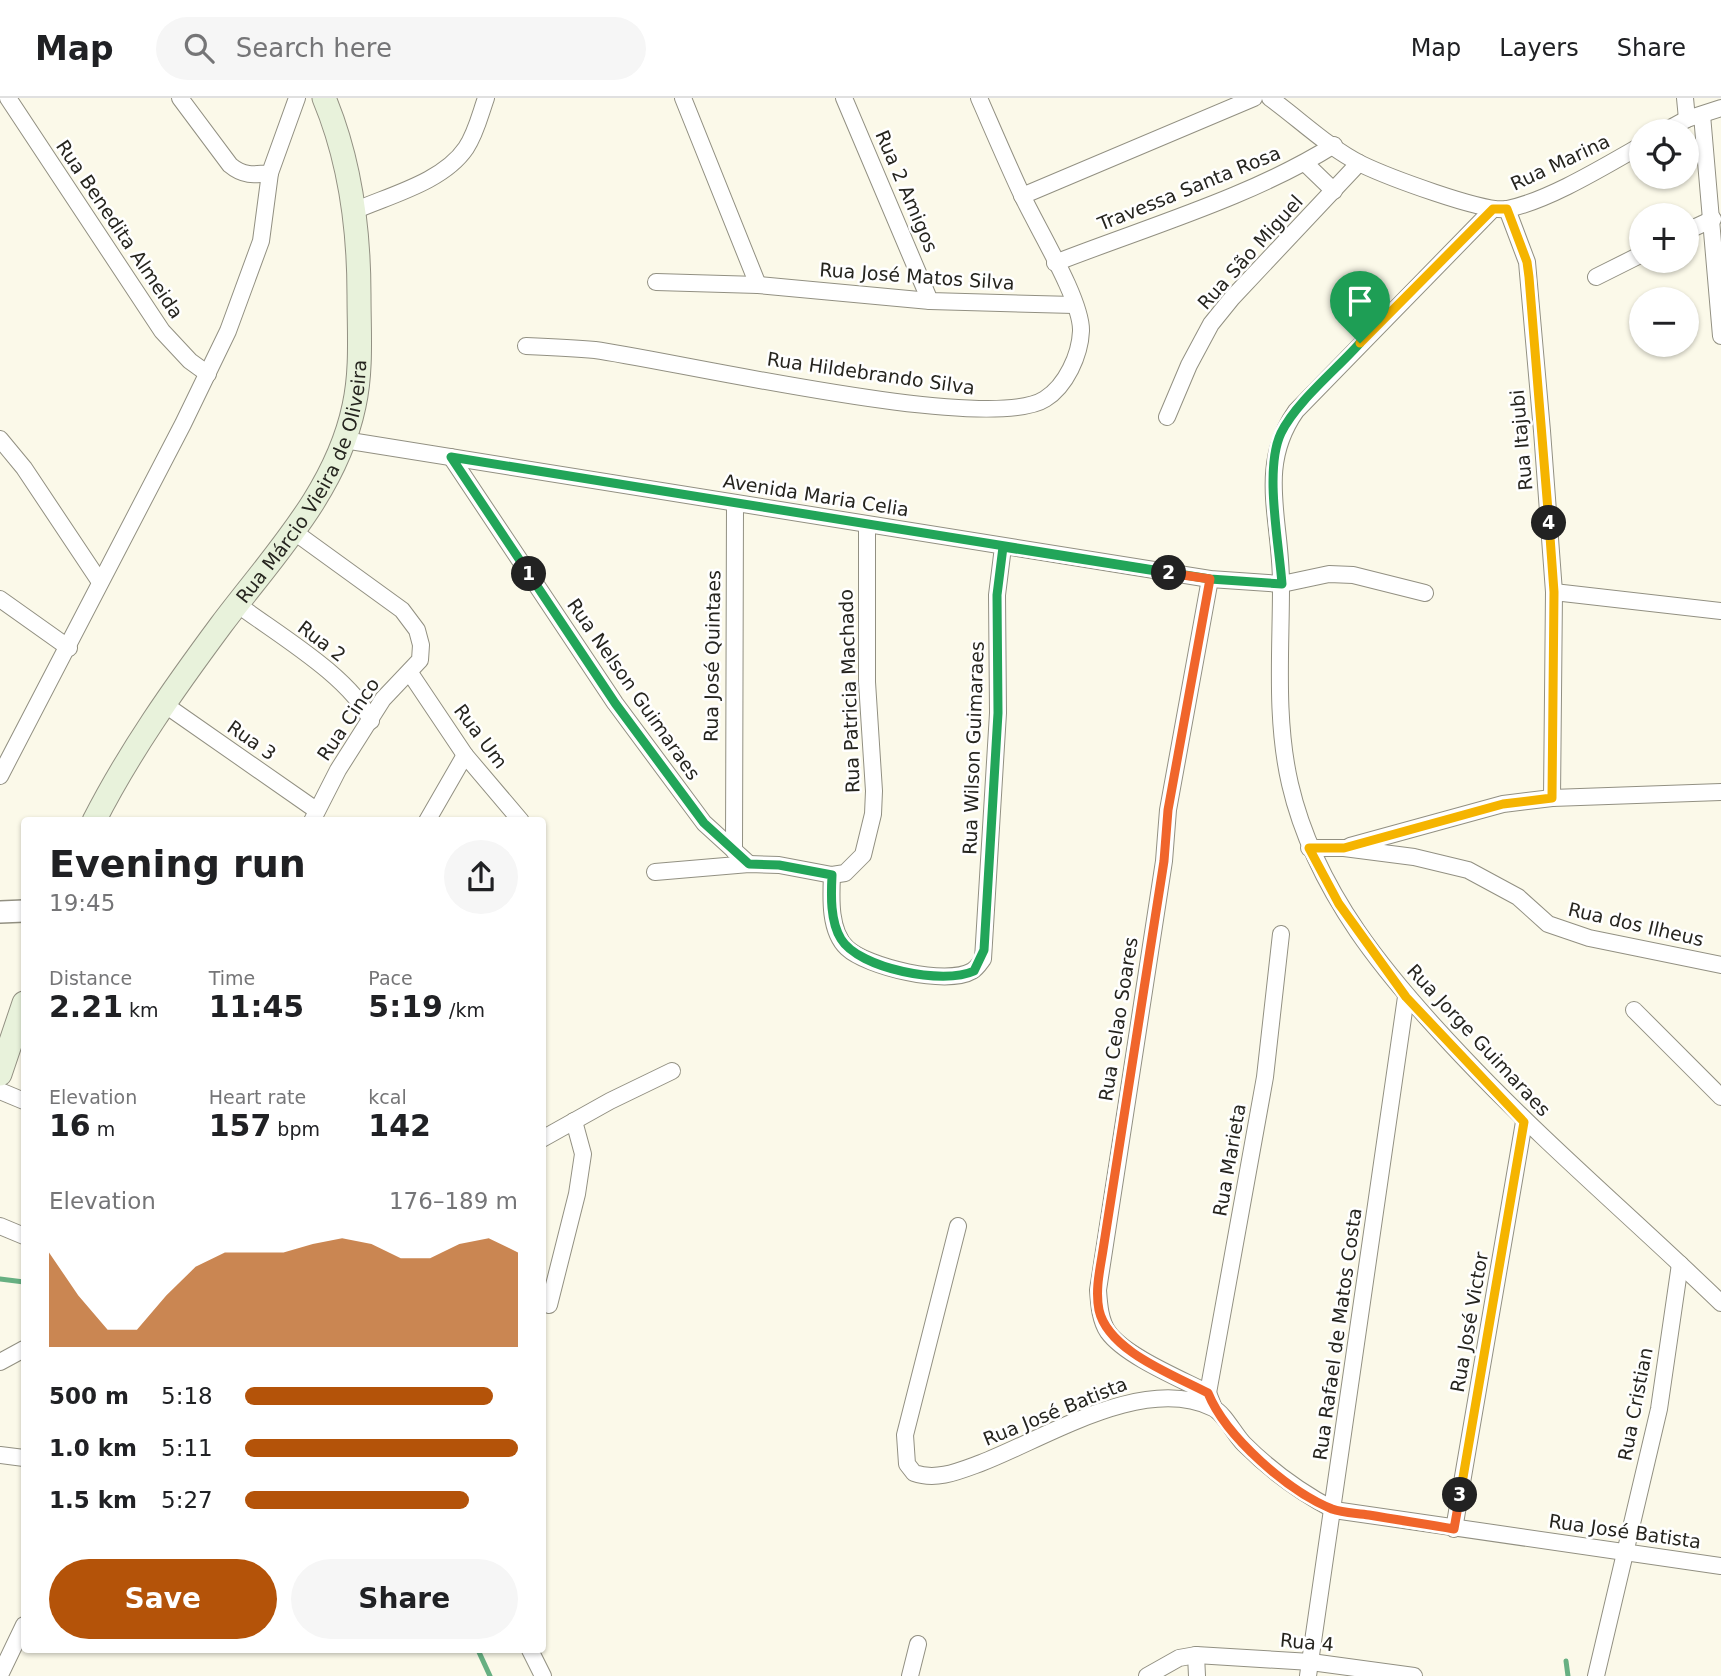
<!DOCTYPE html>
<html lang="en">
<head>
<meta charset="utf-8">
<style>
	:root { --surface:#fff; --page:#f6f6f6; --text:#202124; --muted:#757577; --line:#e0e0e0; --accent:#b45309 }
	body { margin:0; font-family:"DejaVu Sans",sans-serif; background:var(--page); color:var(--text); height:100vh; display:flex; flex-direction:column; font-size:26px; white-space:nowrap }
	* { box-sizing:border-box; margin:0 }
	p { font-size:23px; color:var(--muted) }
	.icon { flex:none; width:38px; height:38px; fill:none; stroke:currentColor; stroke-width:2; stroke-linecap:round; stroke-linejoin:round }
	.map { position:relative; flex:1; overflow:hidden }
	.sheet { position:absolute; left:21px; top:719px; width:525px; height:836px; display:flex; flex-direction:column; background:var(--surface); border-radius:7px; box-shadow:0 2px 5px #0004 }
	.sheet>* { flex:none }
	.fabs { position:absolute; left:1629px; top:21px; display:grid; gap:14px }
	.fabs a { display:grid; place-items:center; width:70px; height:70px; border-radius:50%; background:var(--surface); box-shadow:0 2px 5px #0004; font-size:35px }
	.pin { position:absolute; display:grid; place-items:center; width:60px; height:60px; color:#fff; margin:-72px -30px; border-radius:50% 50% 50% 0; rotate:-45deg; box-shadow:0 0 7px #0007 }
	.pin .icon { rotate:45deg }
	.km { position:absolute; width:35px; height:35px; margin:-18px; border-radius:50%; background:#222; color:#fff; font-size:19px; line-height:35px; text-align:center }
	.round { display:grid; place-items:center; flex:none; width:74px; height:74px; border-radius:37px; background:var(--page) }
	.headline { display:flex; align-items:center; justify-content:space-between; height:119px; padding:0 28px }
	h1 { font-size:38px; font-weight:800; line-height:52px }
	.figures { display:grid; grid-template-columns:repeat(3,1fr); gap:10px; height:119px; padding:7px 28px }
	.figures div { display:grid; align-content:center }
	.figures b { font-size:30px; font-weight:800 }
	.figures small { font-size:19px; font-weight:400 }
	.figures p { font-size:19px }
	.chart { height:196px; padding:14px 28px }
	.chart p { display:flex; justify-content:space-between }
	.chart svg { width:100%; height:126px; margin-top:7px; fill:var(--accent); opacity:.7 }
	.cta { display:flex; gap:14px; margin-top:auto; padding:14px 28px }
	.cta a { flex:1; height:80px; border-radius:42px; background:var(--accent); color:#fff; font-size:28px; font-weight:800; line-height:80px; text-align:center }
	.cta a+a { background:var(--page); color:var(--text) }
	ul { padding:0 28px; list-style:none; font-size:23px }
	li { display:grid; grid-template-columns:112px 84px 1fr; align-items:center; height:52px }
	li i { height:18px; border-radius:9px; background:var(--accent) }
	header { display:flex; align-items:center; gap:42px; box-sizing:border-box; height:98px; padding:0 35px; background:var(--surface); border-bottom:2px solid var(--line) }
	header strong { font-size:33px }
	nav { display:flex; gap:38px; margin-inline-start:auto; font-size:24px }
	.search { width:490px; height:63px; background:var(--page); display:flex; align-items:center; gap:18px; box-sizing:border-box; padding:0 24px; border-radius:38px; color:var(--muted); font-size:26px }
	.map>svg:first-child { display:block }
	.lines { fill:none; stroke-linecap:round; stroke-linejoin:round }
	.stream { stroke:#67b082; stroke-width:5 }
	.minor-casing { stroke:#929082; stroke-width:18 }
	.tertiary-casing { stroke:#929082; stroke-width:24 }
	.secondary-casing { stroke:#929082; stroke-width:25 }
	.minor { stroke:#fff; stroke-width:16 }
	.tertiary { stroke:#fff; stroke-width:21 }
	.secondary { stroke:#e8f2db; stroke-width:23 }
	.split-1-casing { stroke:#fff; stroke-width:14 }
	.split-2-casing { stroke:#fff; stroke-width:14 }
	.split-3-casing { stroke:#fff; stroke-width:14 }
	.split-4-casing { stroke:#fff; stroke-width:14 }
	.split-5-casing { stroke:#fff; stroke-width:14 }
	.split-1 { stroke:#22a559; stroke-width:9 }
	.split-2 { stroke:#22a559; stroke-width:9 }
	.split-3 { stroke:#f0652b; stroke-width:9 }
	.split-4 { stroke:#f5b400; stroke-width:9 }
	.split-5 { stroke:#f5b400; stroke-width:9 }
	.labels { text-anchor:middle; dominant-baseline:central; stroke-width:5; stroke-linejoin:round; paint-order:stroke }
	.street-label { font-size:19px; fill:#26251f; stroke:#fff }
</style>
</head>
<body>
<header>
<strong>Map</strong>
<div class="search"><svg class="icon" aria-label="search" viewBox="0 0 24 24"><circle cx="10" cy="10" r="6"/><path d="M15 15l6 6"/></svg>Search here</div>
<nav><a>Map</a><a>Layers</a><a>Share</a></nav>
</header>
<div class="map">
<svg width="1721" height="1578" viewBox="0 0 1721 1578">
	<rect width="100%" height="100%" fill="#fbf9e9"/>
	<g class="lines">
		<!-- stream -->
		<g class="stream">
			<polyline points="0,1181 24,1184"/>
			<polyline points="478,1552 490,1578"/>
			<polyline points="1566,1563 1568,1578"/>
		</g>
		<defs>
			<g id="minor">
				<polyline points="8,0 162,233 190,263 208,276"/>
				<path d="M180,0L230,67C243,78 253,77 270,75L297,0"/>
				<polyline points="683,0 758,187"/>
				<polyline points="844,0 930,203"/>
				<path d="M1270,0C1299,21 1329,50 1361,66C1386,78 1483,115 1507,111C1548,103 1605,68 1642,47"/>
				<polyline points="1685,0 1687,21"/>
				<polyline points="1702,17 1721,238"/>
				<polyline points="1665,33 1687,21 1721,10"/>
				<polyline points="1305,65 1334,93"/>
				<polyline points="1022,98 1254,0"/>
				<path d="M1493,111L1296,313C1256,370 1282,423 1281,489C1281,554 1275,621 1290,686C1315,794 1387,879 1462,958C1544,1045 1635,1122 1721,1205"/>
				<polyline points="1507,111 1527,164 1542,333 1554,494 1552,700"/>
				<path d="M354,113C390,97 443,84 466,50C476,35 480,17 486,0"/>
				<polyline points="1687,133 1713,121"/>
				<path d="M1055,165C1147,129 1251,99 1334,47"/>
				<polyline points="1596,179 1642,156"/>
				<polyline points="656,184 758,187 930,203 1074,207"/>
				<path d="M526,248C549,249 572,250 595,252C675,263 989,337 1045,301C1066,288 1080,257 1081,233C1082,202 1036,128 1022,97C1007,65 993,32 979,0"/>
				<polyline points="1167,319 1189,267 1211,226 1232,200 1359,65"/>
				<polyline points="0,341 24,370 100,484"/>
				<polyline points="344,342 1210,481 1282,486 1329,476 1353,477 1425,495"/>
				<polyline points="451,359 615,605 704,725 749,766"/>
				<polyline points="293,433 402,512 417,532 421,547 420,562 383,601 338,672 312,723"/>
				<path d="M1210,481L1168,712L1164,763L1098,1192C1099,1206 1100,1222 1108,1234C1125,1258 1181,1281 1208,1295L1214,1310"/>
				<polyline points="1554,494 1721,513"/>
				<polyline points="0,501 69,550"/>
				<path d="M237,506C277,536 351,579 371,623"/>
				<polyline points="410,575 465,657 521,723"/>
				<polyline points="164,606 316,712"/>
				<polyline points="0,678 183,326 228,233 261,143 270,75"/>
				<polyline points="427,723 465,657"/>
				<polyline points="1350,748 1503,706 1552,700 1721,694"/>
				<polyline points="1309,750 1344,750 1414,759 1468,772 1518,799 1548,826 1589,840 1721,867"/>
				<polyline points="734,753 735,405"/>
				<polyline points="655,774 749,766 779,767 832,777 845,775 863,757 873,716 874,693 867,584 867,427"/>
				<path d="M832,777C831,799 829,833 847,850C867,869 947,888 972,873C977,870 980,865 983,861L998,615L997,497L1003,449"/>
				<polyline points="1634,912 1721,999"/>
				<polyline points="0,993 24,1003"/>
				<polyline points="542,1041 610,1003 672,973"/>
				<polyline points="0,1128 24,1138"/>
				<path d="M958,1128L905,1337L907,1366L914,1375C937,1383 959,1373 981,1365C1046,1340 1144,1276 1213,1310C1225,1316 1234,1336 1244,1346C1271,1373 1300,1394 1334,1412L1721,1468"/>
				<polyline points="549,1207 577,1096 583,1056 574,1023"/>
				<polyline points="0,1264 24,1251"/>
				<polyline points="1208,1295 1265,979 1281,836"/>
				<polyline points="0,1357 24,1360"/>
				<polyline points="1454,1431 1524,1024"/>
				<polyline points="530,1552 543,1578"/>
				<polyline points="1196,1557 1197,1578"/>
				<polyline points="0,1577 24,1527"/>
				<polyline points="910,1578 918,1546"/>
				<polyline points="1147,1578 1179,1560 1196,1557 1311,1564 1414,1578"/>
				<polyline points="1308,1578 1406,899"/>
				<polyline points="1596,1578 1659,1311 1680,1166"/>
			</g>
			<polyline id="tertiary" points="0,814 24,813"/>
			<g id="secondary">
				<path id="s1" d="M94,723C129,654 175,589 221,527C272,459 336,394 354,308C362,272 359,234 359,197C359,130 350,62 324,0"/>
				<polyline points="0,976 24,905"/>
			</g>
		</defs>
		<!-- minor casing -->
		<use href="#minor" class="minor-casing"/>
		<!-- tertiary casing -->
		<use href="#tertiary" class="tertiary-casing"/>
		<!-- secondary casing -->
		<use href="#secondary" class="secondary-casing"/>
		<!-- minor -->
		<use href="#minor" class="minor"/>
		<!-- tertiary -->
		<use href="#tertiary" class="tertiary"/>
		<!-- secondary -->
		<use href="#secondary" class="secondary"/>
	</g>
	<g class="lines">
		<defs>
			<path id="split-1" d="M529,476L451,359L1210,481L1282,486C1279,445 1264,371 1281,335C1296,304 1337,271 1360,245"/>
			<path id="split-2" d="M529,476L615,605L704,725L749,766L779,767L832,777C831,797 830,823 841,841C859,871 944,887 974,873L984,852L998,615L997,497L1003,449L1169,475"/>
			<path id="split-3" d="M1169,475L1210,481L1168,712L1164,763L1103,1152C1100,1171 1095,1192 1099,1212C1108,1253 1174,1277 1208,1295C1226,1339 1288,1393 1332,1411C1343,1415 1357,1415 1369,1417C1397,1422 1426,1426 1454,1431L1460,1397"/>
			<polyline id="split-4" points="1460,1397 1524,1024 1406,899 1339,806 1309,750 1344,750 1503,706 1552,700 1554,494 1549,425"/>
			<polyline id="split-5" points="1360,245 1493,111 1507,111 1527,164 1529,179 1549,425"/>
		</defs>
		<!-- split-1 casing -->
		<use href="#split-1" class="split-1-casing"/>
		<!-- split-2 casing -->
		<use href="#split-2" class="split-2-casing"/>
		<!-- split-3 casing -->
		<use href="#split-3" class="split-3-casing"/>
		<!-- split-4 casing -->
		<use href="#split-4" class="split-4-casing"/>
		<!-- split-5 casing -->
		<use href="#split-5" class="split-5-casing"/>
		<!-- split-1 -->
		<use href="#split-1" class="split-1"/>
		<!-- split-2 -->
		<use href="#split-2" class="split-2"/>
		<!-- split-3 -->
		<use href="#split-3" class="split-3"/>
		<!-- split-4 -->
		<use href="#split-4" class="split-4"/>
		<!-- split-5 -->
		<use href="#split-5" class="split-5"/>
	</g>
	<g class="labels">
		<!-- street labels -->
		<g class="street-label">
			<text transform="translate(1560 64) rotate(-25)">Rua Marina</text>
			<text transform="translate(1189 90) rotate(-22)">Travessa Santa Rosa</text>
			<text transform="translate(907 93) rotate(67)">Rua 2 Amigos</text>
			<text transform="translate(120 131) rotate(56)">Rua Benedita Almeida</text>
			<text transform="translate(1250 154) rotate(-48)">Rua São Miguel</text>
			<text transform="translate(917 178) rotate(4)">Rua José Matos Silva</text>
			<text transform="translate(871 275) rotate(8)">Rua Hildebrando Silva</text>
			<text transform="translate(1521 342) rotate(-95)">Rua Itajubi</text>
			<text stroke="none"><textPath href="#s1" startOffset="402">Rua Márcio Vieira de Oliveira</textPath></text>
			<text transform="translate(816 397) rotate(9)">Avenida Maria Celia</text>
			<text transform="translate(322 543) rotate(37)">Rua 2</text>
			<text transform="translate(712 558) rotate(-89)">Rua José Quintaes</text>
			<text transform="translate(634 591) rotate(55)">Rua Nelson Guimaraes</text>
			<text transform="translate(849 593) rotate(-92)">Rua Patricia Machado</text>
			<text transform="translate(348 621) rotate(-56)">Rua Cinco</text>
			<text transform="translate(481 638) rotate(53)">Rua Um</text>
			<text transform="translate(252 642) rotate(35)">Rua 3</text>
			<text transform="translate(973 650) rotate(-88)">Rua Wilson Guimaraes</text>
			<text transform="translate(1636 826) rotate(13)">Rua dos Ilheus</text>
			<text transform="translate(1118 921) rotate(-81)">Rua Celao Soares</text>
			<text transform="translate(1479 942) rotate(47)">Rua Jorge Guimaraes</text>
			<text transform="translate(1229 1062) rotate(-80)">Rua Marieta</text>
			<text transform="translate(1469 1224) rotate(-80)">Rua José Victor</text>
			<text transform="translate(1337 1236) rotate(-82)">Rua Rafael de Matos Costa</text>
			<text transform="translate(1635 1306) rotate(-79)">Rua Cristian</text>
			<text transform="translate(1055 1313) rotate(-22)">Rua José Batista</text>
			<text transform="translate(1625 1433) rotate(8)">Rua José Batista</text>
			<text transform="translate(1307 1544) rotate(5)">Rua 4</text>
		</g>
	</g>
</svg>
<div class="fabs">
<a><svg class="icon" aria-label="locate" viewBox="0 0 24 24"><circle cx="12" cy="12" r="6"/><path d="M12 2v4M12 18v4M2 12h4M18 12h4"/></svg></a>
<a>+</a>
<a>−</a>
</div>
<div class="pin" style="left:1360px;top:245px;background:#1e9e55"><svg class="icon" aria-label="arrive" viewBox="0 0 24 24"><path d="M6 21V4h12l-3 4 3 4H6"/></svg></div>
<b class="km" style="left:529px;top:476px">1</b>
<b class="km" style="left:1169px;top:475px">2</b>
<b class="km" style="left:1460px;top:1397px">3</b>
<b class="km" style="left:1549px;top:425px">4</b>
<section class="sheet">
<div class="headline"><div><h1>Evening run</h1><p>19:45</p></div><a class="round"><svg class="icon" aria-label="share" viewBox="0 0 24 24"><path d="M12 15V3M7 8l5-5 5 5M5 13v7h14v-7"/></svg></a></div>
<div class="figures">
<div><p>Distance</p><b>2.21<small> km</small></b></div>
<div><p>Time</p><b>11:45</b></div>
<div><p>Pace</p><b>5:19<small> /km</small></b></div>
</div>
<div class="figures">
<div><p>Elevation</p><b>16<small> m</small></b></div>
<div><p>Heart rate</p><b>157<small> bpm</small></b></div>
<div><p>kcal</p><b>142</b></div>
</div>
<div class="chart"><p><span>Elevation</span>176–189 m</p>
<svg viewBox="0 0 160 44" preserveAspectRatio="none"><path d="M0 44V11L10 26L20 38L30 38L40 26L50 16L60 11L70 11L80 11L90 8L100 6L110 8L120 13L130 13L140 8L150 6L160 11V44z"/></svg>
</div>
<ul>
<li><b>500 m</b>5:18<i style="width:91%"></i></li>
<li><b>1.0 km</b>5:11<i style="width:100%"></i></li>
<li><b>1.5 km</b>5:27<i style="width:82%"></i></li>
</ul>
<div class="cta"><a>Save</a><a>Share</a></div>
</section>
</div>
</body>
</html>
